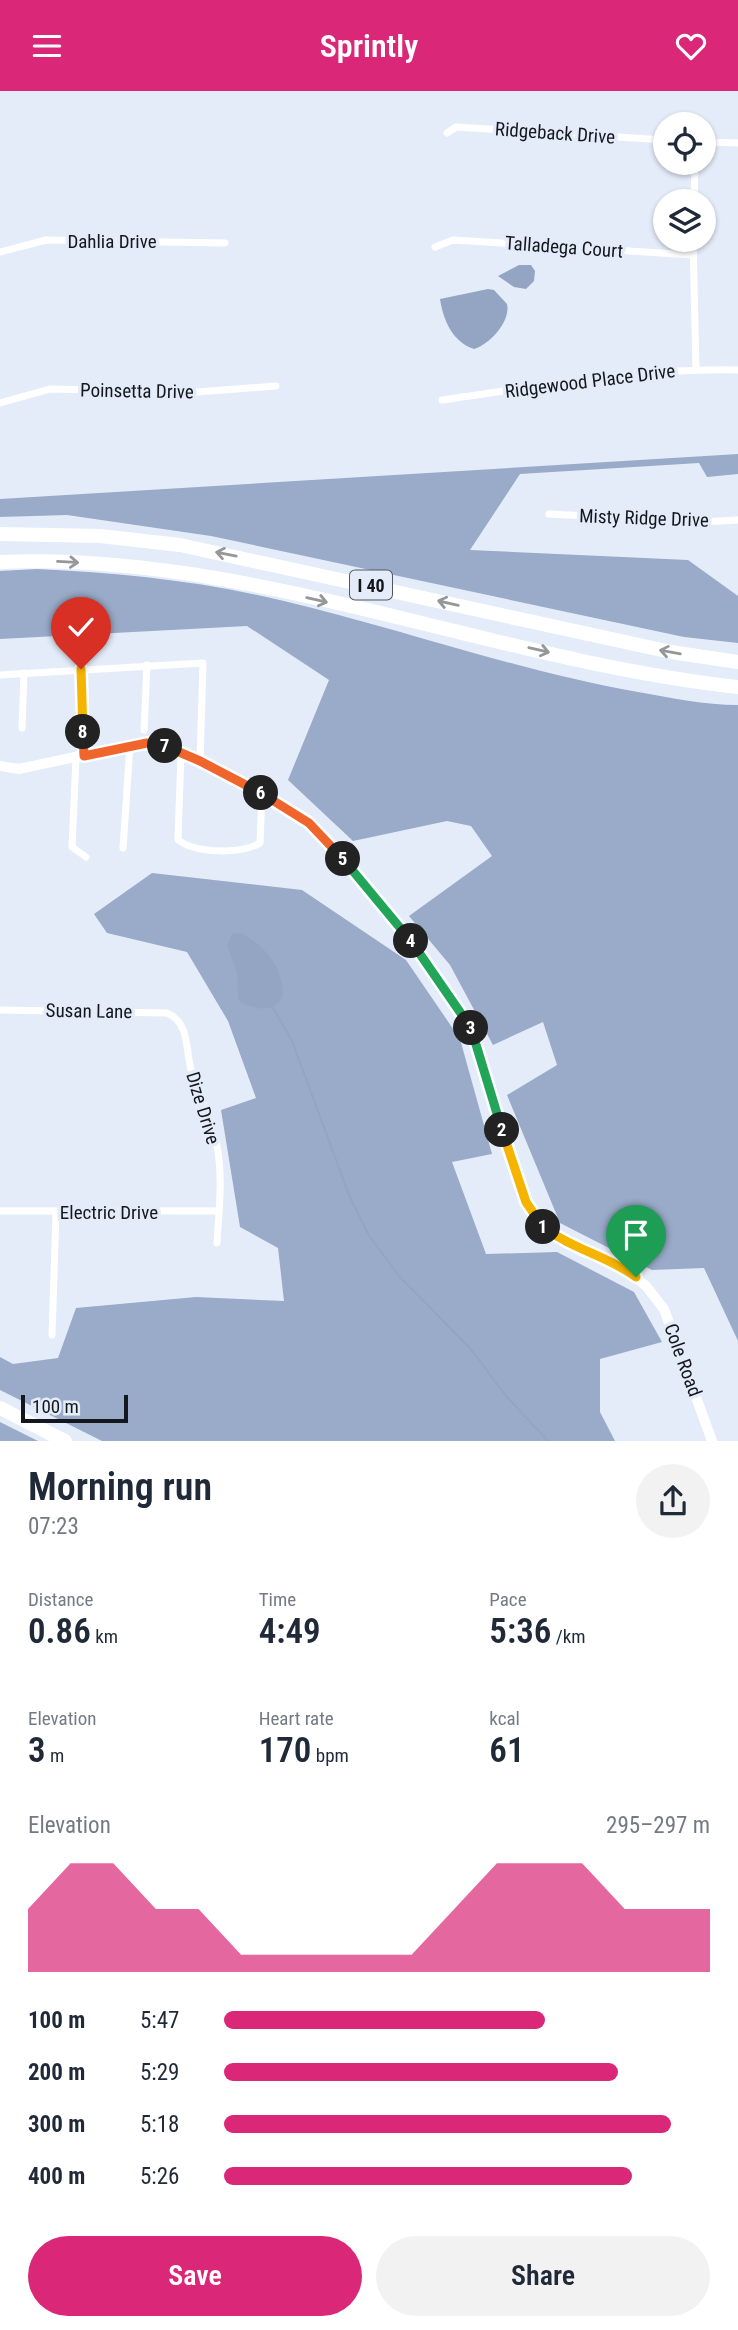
<!DOCTYPE html>
<html lang="en">
<head>
<meta charset="utf-8">
<style>
	:root { --surface:#fff; --page:#f2f2f3; --text:#1f2937; --muted:#747a83; --accent:#db2777 }
	body { margin:0; font-family:"Roboto Condensed",sans-serif; background:var(--page); color:var(--text); height:100vh; display:flex; flex-direction:column; font-size:26px; white-space:nowrap }
	* { box-sizing:border-box; margin:0 }
	p { font-size:23px; color:var(--muted) }
	.icon { flex:none; width:38px; height:38px; fill:none; stroke:currentColor; stroke-width:2; stroke-linecap:round; stroke-linejoin:round }
	.map { position:relative; height:1350px; overflow:hidden }
	.side { display:flex; flex-direction:column; background:var(--surface); flex:1 }
	.side>* { flex:none }
	.buttons { position:absolute; left:653px; top:21px; display:grid; gap:14px }
	.buttons a { display:grid; place-items:center; width:63px; height:63px; border-radius:50%; background:var(--surface); box-shadow:0 2px 5px #0004; font-size:35px }
	.scale { position:absolute; left:21px; bottom:18px; width:107px; box-sizing:border-box; padding-left:7px; border:4px solid #14171c; border-top:0; font-size:19px; line-height:24px; white-space:nowrap; color:#14171c; -webkit-text-stroke:5px #e4ecfa; paint-order:stroke }
	.pin { position:absolute; display:grid; place-items:center; width:60px; height:60px; color:#fff; margin:-72px -30px; border-radius:50% 50% 50% 0; rotate:-45deg; box-shadow:0 0 7px #0007 }
	.pin .icon { rotate:45deg }
	.km { position:absolute; width:35px; height:35px; margin:-18px; border-radius:50%; background:#222; color:#fff; font-size:19px; line-height:35px; text-align:center }
	.round { display:grid; place-items:center; flex:none; width:74px; height:74px; border-radius:37px; background:var(--page) }
	.headline { display:flex; align-items:center; justify-content:space-between; height:119px; padding:0 28px }
	h1 { font-size:38px; font-weight:600; line-height:52px }
	.stats { display:grid; grid-template-columns:repeat(3,1fr); gap:10px; height:119px; padding:7px 28px }
	.stats div { display:grid; align-content:center }
	.stats b { font-size:35px; font-weight:600 }
	.stats small { font-size:19px; font-weight:400 }
	.stats p { font-size:19px }
	.chart { height:196px; padding:14px 28px }
	.chart p { display:flex; justify-content:space-between }
	.chart svg { width:100%; height:126px; margin-top:7px; fill:var(--accent); opacity:.7 }
	.primary-button { display:flex; gap:14px; margin-top:auto; padding:14px 28px }
	.primary-button a { flex:1; height:80px; border-radius:42px; background:var(--accent); color:#fff; font-size:28px; font-weight:600; line-height:80px; text-align:center }
	.primary-button a+a { background:var(--page); color:var(--text) }
	ul { padding:0 28px; list-style:none; font-size:23px }
	li { display:grid; grid-template-columns:112px 84px 1fr; align-items:center; height:52px }
	li i { height:18px; border-radius:9px; background:var(--accent) }
	header { display:flex; justify-content:space-between; align-items:center; height:91px; padding:0 28px; background:var(--accent); color:#fff; font-size:32px; font-weight:600 }
	.map>svg:first-child { display:block }
	.forest { fill:#99abc9 }
	.water { fill:#93a5c3 }
	.lines { fill:none; stroke-linecap:round; stroke-linejoin:round }
	.stream { stroke:#93a5c3; stroke-width:2 }
	.street { stroke:#fff; stroke-width:7 }
	.secondary { stroke:#fff; stroke-width:10 }
	.highway { stroke:#fff; stroke-width:14 }
	.oneway { stroke:#959799 }
	.split-1-casing { stroke:#fff; stroke-width:14 }
	.split-2-casing { stroke:#fff; stroke-width:14 }
	.split-3-casing { stroke:#fff; stroke-width:14 }
	.split-4-casing { stroke:#fff; stroke-width:14 }
	.split-5-casing { stroke:#fff; stroke-width:14 }
	.split-6-casing { stroke:#fff; stroke-width:14 }
	.split-7-casing { stroke:#fff; stroke-width:14 }
	.split-8-casing { stroke:#fff; stroke-width:14 }
	.split-9-casing { stroke:#fff; stroke-width:14 }
	.split-1 { stroke:#f5b400; stroke-width:9 }
	.split-2 { stroke:#f5b400; stroke-width:9 }
	.split-3 { stroke:#22a559; stroke-width:9 }
	.split-4 { stroke:#22a559; stroke-width:9 }
	.split-5 { stroke:#22a559; stroke-width:9 }
	.split-6 { stroke:#f0652b; stroke-width:9 }
	.split-7 { stroke:#f0652b; stroke-width:9 }
	.split-8 { stroke:#f0652b; stroke-width:9 }
	.split-9 { stroke:#f5b400; stroke-width:9 }
	.labels { text-anchor:middle; dominant-baseline:central; stroke-width:7; stroke-linejoin:round; paint-order:stroke }
	.shield { fill:#e4ecfa; stroke:#52575f; stroke-width:2 }
	.shield-label { font-size:18px; font-weight:bold; fill:#14171c }
	.street-label { font-size:19px; fill:#14171c; stroke:#e4ecfa }
</style>
</head>
<body>
<header><svg class="icon" aria-label="menu" viewBox="0 0 24 24"><path d="M4 6h16M4 12h16M4 18h16"/></svg>Sprintly<svg class="icon" aria-label="heart" viewBox="0 0 24 24"><path d="M12 20l-8-8c-3-5 5-10 8-4 3-6 11-1 8 4z"/></svg></header>
<div class="map">
<svg width="738" height="1350" viewBox="0 0 738 1350">
	<rect width="100%" height="100%" fill="#e4ecfa"/>
	<!-- forest -->
	<g class="forest">
		<polygon points="738,363 738,383 707,386 699,372 520,383 470,459 688,469 738,505 738,552 684,546 211,445 67,424 0,426 0,408"/>
		<path d="M37,478C120,482 202,490 284,510C402,538 518,580 638,601C672,607 704,614 738,614V1250L704,1177L652,1179L560,1132L507,1004L557,974L543,931L493,954L450,874L409,825L492,765L471,735L447,730L353,750L288,689L329,589L247,535L0,548V480Z"/>
		<polygon points="152,782 302,799 406,869 460,948 492,1063 452,1071 486,1163 557,1161 634,1201 662,1251 600,1268 600,1321 615,1350 102,1350 0,1299 0,1266 13,1273 58,1267 76,1217 196,1206 284,1210 278,1157 240,1136 221,1019 256,1007 228,930 187,861 107,842 94,823"/>
		<polygon points="0,1331 38,1350 0,1350"/>
	</g>
	<!-- water -->
	<g class="water">
		<polygon points="519,174 531,174 535,180 534,190 526,198 514,196 498,185"/>
		<path d="M488,198L494,199L507,213C511,230 490,253 474,258C452,251 443,228 440,208Z"/>
		<path d="M241,842C265,854 283,877 283,904C275,923 252,919 238,909L237,881L227,855L232,843Z"/>
	</g>
	<g class="lines">
		<!-- stream -->
		<polyline class="stream" points="272,915 292,950 349,1104 368,1143 399,1185 469,1256 507,1306 548,1350"/>
		<!-- street -->
		<g class="street">
			<polyline points="447,42 456,36 665,49"/>
			<polyline points="704,51 738,52"/>
			<polyline points="694,110 695,72"/>
			<polyline points="693,149 696,278"/>
			<polyline points="435,156 453,149 693,164"/>
			<polyline points="0,161 46,149 225,152"/>
			<path d="M442,309C540,295 639,277 738,279"/>
			<polyline points="0,312 50,298 197,301 276,295"/>
			<polyline points="549,423 703,431 738,429"/>
			<polyline points="81,578 84,665"/>
			<polyline points="0,584 203,572 200,670"/>
			<polyline points="22,637 24,582"/>
			<polyline points="144,639 147,574"/>
			<path d="M181,662L178,749C197,763 241,763 260,752L262,702"/>
			<polyline points="76,667 72,756 86,766"/>
			<polyline points="123,757 130,654"/>
			<path d="M0,919L167,922C190,932 185,957 191,978C199,1004 211,1029 217,1055C223,1086 219,1121 217,1152"/>
			<polyline points="0,1120 219,1120"/>
			<polyline points="52,1244 56,1122"/>
		</g>
		<!-- secondary -->
		<polyline class="secondary" points="0,675 19,678 130,654 163,655 200,670 262,702 296,722 321,743 401,836 470,935 516,1087 531,1122 544,1137 581,1160 626,1179 646,1195 664,1218 712,1350"/>
		<!-- highway -->
		<g class="highway">
			<polyline points="0,443 100,445 180,454 671,561 738,571"/>
			<path d="M0,471C252,461 490,569 738,596"/>
			<polyline points="0,1317 65,1350"/>
		</g>
	</g>
	<!-- one-way arrows -->
	<defs><path id="oneway-shaft" d="M-6 0H5M1.5-3L5.5 0L1.5 3" fill="none" stroke-width="1.6" stroke-linecap="round" stroke-linejoin="round" transform="scale(1.75)"/></defs>
	<g class="oneway">
		<use href="#oneway-shaft" transform="translate(226 463) rotate(-169)"/>
		<use href="#oneway-shaft" transform="translate(68 471) rotate(3)"/>
		<use href="#oneway-shaft" transform="translate(317 509) rotate(13)"/>
		<use href="#oneway-shaft" transform="translate(448 512) rotate(-167)"/>
		<use href="#oneway-shaft" transform="translate(539 559) rotate(13)"/>
		<use href="#oneway-shaft" transform="translate(670 561) rotate(-170)"/>
	</g>
	<g class="lines">
		<defs>
			<path id="split-1" d="M543,1136C574,1159 608,1165 636,1186"/>
			<polyline id="split-2" points="502,1039 526,1111 543,1136"/>
			<polyline id="split-3" points="471,937 502,1039"/>
			<polyline id="split-4" points="411,850 471,937"/>
			<polyline id="split-5" points="343,768 411,850"/>
			<polyline id="split-6" points="261,702 309,732 343,768"/>
			<polyline id="split-7" points="165,655 200,670 261,702"/>
			<polyline id="split-8" points="83,641 84,665 147,652 165,655"/>
			<polyline id="split-9" points="81,578 83,641"/>
		</defs>
		<!-- split-1 casing -->
		<use href="#split-1" class="split-1-casing"/>
		<!-- split-2 casing -->
		<use href="#split-2" class="split-2-casing"/>
		<!-- split-3 casing -->
		<use href="#split-3" class="split-3-casing"/>
		<!-- split-4 casing -->
		<use href="#split-4" class="split-4-casing"/>
		<!-- split-5 casing -->
		<use href="#split-5" class="split-5-casing"/>
		<!-- split-6 casing -->
		<use href="#split-6" class="split-6-casing"/>
		<!-- split-7 casing -->
		<use href="#split-7" class="split-7-casing"/>
		<!-- split-8 casing -->
		<use href="#split-8" class="split-8-casing"/>
		<!-- split-9 casing -->
		<use href="#split-9" class="split-9-casing"/>
		<!-- split-1 -->
		<use href="#split-1" class="split-1"/>
		<!-- split-2 -->
		<use href="#split-2" class="split-2"/>
		<!-- split-3 -->
		<use href="#split-3" class="split-3"/>
		<!-- split-4 -->
		<use href="#split-4" class="split-4"/>
		<!-- split-5 -->
		<use href="#split-5" class="split-5"/>
		<!-- split-6 -->
		<use href="#split-6" class="split-6"/>
		<!-- split-7 -->
		<use href="#split-7" class="split-7"/>
		<!-- split-8 -->
		<use href="#split-8" class="split-8"/>
		<!-- split-9 -->
		<use href="#split-9" class="split-9"/>
	</g>
	<g class="labels">
		<!-- shield labels -->
		<rect class="shield" x="350" y="479.5" width="42" height="29" rx="5"/>
		<g class="shield-label">
			<text x="371" y="494">I 40</text>
		</g>
		<!-- street labels -->
		<g class="street-label">
			<text transform="translate(555 42) rotate(4)">Ridgeback Drive</text>
			<text x="112" y="150">Dahlia Drive</text>
			<text transform="translate(564 156) rotate(4)">Talladega Court</text>
			<text transform="translate(590 290) rotate(-7)">Ridgewood Place Drive</text>
			<text transform="translate(137 300) rotate(1)">Poinsetta Drive</text>
			<text transform="translate(644 427) rotate(2)">Misty Ridge Drive</text>
			<text transform="translate(89 920) rotate(1)">Susan Lane</text>
			<text transform="translate(203 1017) rotate(73)">Dize Drive</text>
			<text x="109" y="1121">Electric Drive</text>
			<text transform="translate(683 1269) rotate(70)">Cole Road</text>
		</g>
	</g>
</svg>
<div class="buttons">
<a><svg class="icon" aria-label="locate" viewBox="0 0 24 24"><circle cx="12" cy="12" r="6"/><path d="M12 2v4M12 18v4M2 12h4M18 12h4"/></svg></a>
<a><svg class="icon" aria-label="layers" viewBox="0 0 24 24"><path d="M12 4l9 5-9 5-9-5zM3 14l9 5 9-5"/></svg></a>
</div>
<div class="scale">100 m</div>
<div class="pin" style="left:636px;top:1186px;background:#1e9e55"><svg class="icon" aria-label="arrive" viewBox="0 0 24 24"><path d="M6 21V4h12l-3 4 3 4H6"/></svg></div>
<div class="pin" style="left:81px;top:578px;background:#d93025"><svg class="icon" aria-label="check" viewBox="0 0 24 24"><path d="M5 12l5 5 9-10"/></svg></div>
<b class="km" style="left:543px;top:1136px">1</b>
<b class="km" style="left:502px;top:1039px">2</b>
<b class="km" style="left:471px;top:937px">3</b>
<b class="km" style="left:411px;top:850px">4</b>
<b class="km" style="left:343px;top:768px">5</b>
<b class="km" style="left:261px;top:702px">6</b>
<b class="km" style="left:165px;top:655px">7</b>
<b class="km" style="left:83px;top:641px">8</b>
</div>
<section class="side">
<div class="headline"><div><h1>Morning run</h1><p>07:23</p></div><a class="round"><svg class="icon" aria-label="share" viewBox="0 0 24 24"><path d="M12 15V3M7 8l5-5 5 5M5 13v7h14v-7"/></svg></a></div>
<div class="stats">
<div><p>Distance</p><b>0.86<small> km</small></b></div>
<div><p>Time</p><b>4:49</b></div>
<div><p>Pace</p><b>5:36<small> /km</small></b></div>
</div>
<div class="stats">
<div><p>Elevation</p><b>3<small> m</small></b></div>
<div><p>Heart rate</p><b>170<small> bpm</small></b></div>
<div><p>kcal</p><b>61</b></div>
</div>
<div class="chart"><p><span>Elevation</span>295–297 m</p>
<svg viewBox="0 0 160 44" preserveAspectRatio="none"><path d="M0 44V22L10 6L20 6L30 22L40 22L50 38L60 38L70 38L80 38L90 38L100 22L110 6L120 6L130 6L140 22L150 22L160 22V44z"/></svg>
</div>
<ul>
<li><b>100 m</b>5:47<i style="width:66%"></i></li>
<li><b>200 m</b>5:29<i style="width:81%"></i></li>
<li><b>300 m</b>5:18<i style="width:92%"></i></li>
<li><b>400 m</b>5:26<i style="width:84%"></i></li>
</ul>
<div class="primary-button"><a>Save</a><a>Share</a></div>
</section>
</body>
</html>
